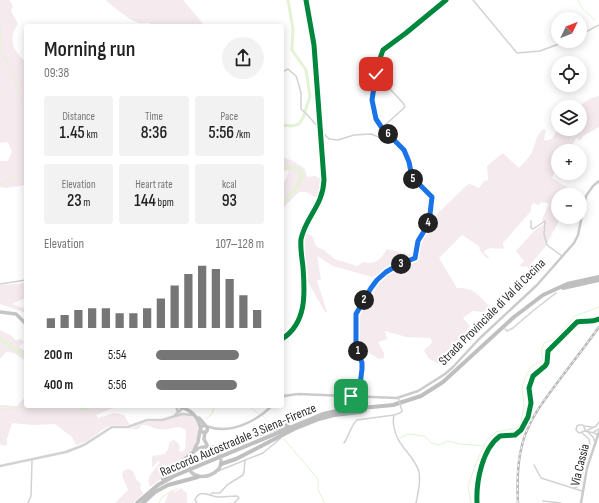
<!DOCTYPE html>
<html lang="en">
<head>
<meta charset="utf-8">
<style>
	:root { --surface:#fff; --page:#f2f2f2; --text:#222; --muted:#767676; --accent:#767676 }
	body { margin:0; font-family:"Sofia Sans Condensed",sans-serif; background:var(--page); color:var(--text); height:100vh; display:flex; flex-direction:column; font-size:15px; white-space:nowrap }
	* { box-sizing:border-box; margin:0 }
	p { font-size:13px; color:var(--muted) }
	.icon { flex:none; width:22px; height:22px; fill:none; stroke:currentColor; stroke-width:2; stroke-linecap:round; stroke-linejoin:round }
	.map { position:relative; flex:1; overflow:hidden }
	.sheet { position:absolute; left:24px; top:24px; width:260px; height:384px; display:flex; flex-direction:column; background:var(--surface); border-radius:4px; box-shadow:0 2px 10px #0003 }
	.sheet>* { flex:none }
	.needle { width:26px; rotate:47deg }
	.tools { position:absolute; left:551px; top:12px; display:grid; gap:8px }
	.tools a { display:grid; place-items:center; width:36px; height:36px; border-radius:50%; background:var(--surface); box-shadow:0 2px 10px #0003; font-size:20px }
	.pin { position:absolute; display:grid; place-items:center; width:34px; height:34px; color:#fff; margin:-17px; border-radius:8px; box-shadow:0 2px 6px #0006 }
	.km { position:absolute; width:20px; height:20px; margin:-10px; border-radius:50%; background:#222; color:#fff; font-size:11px; line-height:20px; text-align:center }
	.round { display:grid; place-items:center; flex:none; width:42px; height:42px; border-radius:21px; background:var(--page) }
	.overview { display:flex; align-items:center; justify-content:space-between; height:68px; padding:0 20px }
	h1 { font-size:22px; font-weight:600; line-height:30px }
	.figures { display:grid; grid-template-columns:repeat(3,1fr); gap:6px; height:68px; padding:4px 20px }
	.figures div { display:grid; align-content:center; border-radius:4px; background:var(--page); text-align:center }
	.figures b { font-size:17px; font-weight:600 }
	.figures small { font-size:11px; font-weight:400 }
	.figures p { font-size:11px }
	.chart { height:112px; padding:8px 20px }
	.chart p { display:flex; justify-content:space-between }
	.chart svg { width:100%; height:72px; margin-top:4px; stroke:var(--accent); stroke-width:6 }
	ul { padding:0 20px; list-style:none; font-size:13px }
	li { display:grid; grid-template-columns:64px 48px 1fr; align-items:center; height:30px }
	li i { height:10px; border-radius:5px; background:var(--accent) }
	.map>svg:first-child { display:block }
	.green { fill:#f5eaee }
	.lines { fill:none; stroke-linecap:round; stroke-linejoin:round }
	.stream { stroke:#e4f3d5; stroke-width:1 }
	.river { stroke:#e4f3d5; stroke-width:3 }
	.minor { stroke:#d2d2d2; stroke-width:1.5 }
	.tertiary { stroke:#d2d2d2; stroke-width:2.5 }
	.secondary { stroke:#cbcbcb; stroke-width:2.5 }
	.primary { stroke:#c5c5c5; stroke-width:3.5 }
	.motorway { stroke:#bfbfbf; stroke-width:4 }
	.rail-casing { stroke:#b9b9b9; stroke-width:2.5 }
	.rail { stroke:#fff; stroke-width:1; stroke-dasharray:3; stroke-linecap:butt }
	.minor-bridge { stroke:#d2d2d2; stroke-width:1.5 }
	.cycleway-casing { stroke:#fff; stroke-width:8 }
	.cycleway { stroke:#00873e; stroke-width:5 }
	.route-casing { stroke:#fff; stroke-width:8 }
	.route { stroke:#1a73e8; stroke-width:5 }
	.labels { text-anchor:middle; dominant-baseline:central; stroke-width:4; stroke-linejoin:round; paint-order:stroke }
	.street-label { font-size:13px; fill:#2d2d2d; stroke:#fff }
</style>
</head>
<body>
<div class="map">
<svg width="599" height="503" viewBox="0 0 599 503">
	<rect width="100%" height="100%" fill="#fff"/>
	<!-- green -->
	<g class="green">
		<path d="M0,0H9L13,6L11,11L18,24C8,38 12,50 25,61L26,71V185L6,188L0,187V161H8L12,152L8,142L0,143Z"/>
		<path d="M106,0H183L205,26H154C149,21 145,24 139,23C129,20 113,7 106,0Z"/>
		<path d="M599,96V127L583,136L580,141L577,138L576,139L568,151H558V167L552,177V178L568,188L564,195H558V217H561L545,247L530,265L533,270L532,271L526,266L523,267L520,265L524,261L516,251L535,230L544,224L542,219L549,204C544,202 542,202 538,205L534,203L531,206V211L503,243L504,248C497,250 493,246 485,250L484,253L489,257L488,259L480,251L479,246L462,235L439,258L457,288C476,288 480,296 491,309L483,312L473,311L463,318L470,326L465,332L471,339L466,344L457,348L437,363L428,358L424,350L431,344L432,341L430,338L406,337L385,331L387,339L378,342L384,353V358L378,359C373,354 358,348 355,344C344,327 366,290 377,276L376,275L372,277L333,266L317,256L321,279L317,281L327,312H325L308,282L306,259L304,254L302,255L305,284H301L297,246L302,229L313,237L315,245L319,248L324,250L327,253L335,259L357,266L364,262C376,266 382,257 387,249L414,255L417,241L427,221L431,220L467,185L470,184L479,188L484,181L488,180L487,166L503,153L519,168C522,164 527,160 530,155C536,147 534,137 543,129L546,130L544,140C552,142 554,135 558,129H580V107H578L589,99Z"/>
		<polygon points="282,157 293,161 305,169 306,175 308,177 315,176 321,179 322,188 320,195 316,197 306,192 299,192 282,209 282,188 289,171 282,170"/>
		<polygon points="26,283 26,298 12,304 26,309 26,313 0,304 0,285"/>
		<polygon points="0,330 12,336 15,340 21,339 24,342 19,347 26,351 26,361 14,353 6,352 0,359"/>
		<path d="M26,396V406H118L96,415L98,418L114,413L124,415L130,425C124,426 116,424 110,426C98,431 89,443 76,445L72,437L55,424L33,425L12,423L7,439V445L2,446L0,444V405L17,406Z"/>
		<path d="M179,416H191L196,419C203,442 191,453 175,467C167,474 159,481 150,487C145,475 155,471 160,462L158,461L152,468V456L165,454L168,449L169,443L173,440L176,441L180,446L179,451L181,452L185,450L186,430L180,427C173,427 166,431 158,429C153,429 148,424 143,425C140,426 140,427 138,429H129L146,422L162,421Z"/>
		<polygon points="128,469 133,471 136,479 141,484 140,488 143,494 133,503 115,503 128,490 122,475 123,471"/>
		<polygon points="181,488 187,493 187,503 165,503 169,492 172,490 175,492"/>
	</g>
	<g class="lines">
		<!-- stream -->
		<g class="stream">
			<polyline points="578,0 582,8 595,20"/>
			<polyline points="0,24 2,54 10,68 21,99 26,102"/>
			<polyline points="0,184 26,173"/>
			<polyline points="249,406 260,415"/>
			<polyline points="0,410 33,406"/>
			<polyline points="263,416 274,427"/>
			<polyline points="206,419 212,414 214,406"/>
			<polyline points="0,435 2,441"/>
			<polyline points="400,438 408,434 425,436 431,443 439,445 448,441 460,444 485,446"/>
			<polyline points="284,439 318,479 318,490 325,503"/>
			<polyline points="159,503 162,497 178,488"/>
			<polyline points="471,503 468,487 476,463 487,440 496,432 517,428 521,422 524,406 522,388 525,378 531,367 543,360 541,351 544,343 555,339 575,316 599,307"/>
		</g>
		<!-- river -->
		<g class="river">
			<polyline points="282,125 292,126 299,124 303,118 310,96 306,70 292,50 293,29 288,0"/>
			<path d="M282,165L295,168L302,173C300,189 290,192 282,204"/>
			<polyline points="0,338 9,346 26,355"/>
			<polyline points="74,406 86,409 94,406"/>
		</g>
		<!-- minor -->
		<g class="minor">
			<polyline points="473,0 517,53 540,51 567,41"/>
			<polyline points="580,35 599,25"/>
			<path d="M282,72L288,69L296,76L298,82L301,93V109C312,118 319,130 329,139L338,140L354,135L371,134L389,141L388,135"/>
			<polyline points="376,74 403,103 405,107 382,128"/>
			<polyline points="389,141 399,144"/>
			<polyline points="531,221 531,228 533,229 545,221 544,234 547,245 562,256"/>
			<polyline points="0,284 26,280"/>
			<polyline points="505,329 507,331 513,328 534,310 556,293"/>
			<polyline points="351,395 359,393 362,369 362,363 356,345 356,314 371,288 377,280 386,272 398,265 415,258 418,241 429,223 432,197 412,177 409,162 404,150 382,128 376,119 373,101 377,67 383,50 406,33 446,0"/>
			<path d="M402,411L400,413L394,415C393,419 393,422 394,427C397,447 414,454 419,472C421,483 418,493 416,503"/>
			<polyline points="584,426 592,427"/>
			<polyline points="584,431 585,429 583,425 579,425 577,426 576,430 579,433 585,431 594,433 598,435"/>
			<polyline points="586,431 596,426 599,422"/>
			<polyline points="588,432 593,437 595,442"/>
			<polyline points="594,432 599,429"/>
			<path d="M344,443C349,436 351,425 357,420L394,415"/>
			<polyline points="534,465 541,478 582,491"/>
			<polyline points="218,471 263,453 281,438"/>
			<polyline points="574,488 577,487 580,484 590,445 589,439 582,433"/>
			<polyline points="211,494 212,493 220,493 227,485 243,475 244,472 245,460"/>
			<polyline points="543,501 561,503"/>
			<polyline points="28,503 31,496 32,460"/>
			<path d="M197,503L195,500C200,488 209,496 218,497C224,497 231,496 237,496L239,498L234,503"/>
		</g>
		<!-- tertiary -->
		<g class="tertiary">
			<polyline points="176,406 178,412"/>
			<polyline points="175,415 183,408"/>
			<polyline points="0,466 66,452 84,445 112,427 128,427 147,420 162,420 182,414 193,415"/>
		</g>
		<!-- secondary -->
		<g class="secondary">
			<polyline points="282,398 284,396 298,394 397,398 418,391 445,374 453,367 479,339 537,285 574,243 578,235 586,196 593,186 599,181"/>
			<path d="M206,426C230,435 255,422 272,406"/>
			<polyline points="581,503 587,468 599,432"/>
		</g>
		<!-- primary -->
		<g class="primary">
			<polyline points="0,312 16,314 26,324"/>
			<path d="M178,406C189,409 198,416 200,427"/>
			<polyline points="199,418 205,425"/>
			<circle cx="204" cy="429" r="3.5"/>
			<polyline points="205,432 204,439 208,447"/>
			<polyline points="194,450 198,442 200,430"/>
			<path d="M189,467C187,449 207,439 219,455"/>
			<path d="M191,472C200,482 223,474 221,460"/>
		</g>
		<!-- motorway -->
		<g class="motorway">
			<polyline points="563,288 599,280"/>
			<polyline points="211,448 219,447 288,425"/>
			<polyline points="221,464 236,459 294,429 319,419 334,415 361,412 365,410"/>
			<polyline points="163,479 192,453"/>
			<polyline points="137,503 158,485 174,476 323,414 341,410 393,405 421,396 443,382 514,317 543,295 567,284 599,277"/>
			<polyline points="143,503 155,492 168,485 198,477"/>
		</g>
		<defs>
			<path id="rail" d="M518,503C517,483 517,464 522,445C528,420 545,399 560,379C573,362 586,345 599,327"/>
		</defs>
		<!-- rail casing -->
		<use href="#rail" class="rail-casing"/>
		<!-- rail -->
		<use href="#rail" class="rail"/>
		<!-- minor-bridge -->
		<polyline class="minor-bridge" points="398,397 402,411"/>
		<defs>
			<g id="cycleway">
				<path d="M282,339C307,323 305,293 303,267C302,258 300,248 301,239C306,216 323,206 324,180L314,45L306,0"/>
				<polyline points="351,396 352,394 359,393 362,369 362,363 356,345 356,314 371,288 377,280 386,272 398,265 415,258 418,241 429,223 432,197 412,177 409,162 404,150 382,128 376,119 373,101 377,67 383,50 406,33 446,0"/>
				<path d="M477,503C476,482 482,449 500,436L515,435L521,430L528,417L531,403L529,388L533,376L545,366L547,363L548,351L577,322C585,320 591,323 599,319"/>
			</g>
		</defs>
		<!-- cycleway casing -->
		<use href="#cycleway" class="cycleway-casing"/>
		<!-- cycleway -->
		<use href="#cycleway" class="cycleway"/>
	</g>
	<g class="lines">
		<defs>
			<polyline id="route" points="351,396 352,394 359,393 362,369 362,363 356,345 356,314 371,288 377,280 386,272 398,265 415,258 418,241 429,223 432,197 412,177 409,162 404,150 382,128 376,119 372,100 376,74"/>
		</defs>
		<!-- route casing -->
		<use href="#route" class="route-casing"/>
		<!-- route -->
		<use href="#route" class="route"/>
	</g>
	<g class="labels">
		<!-- street labels -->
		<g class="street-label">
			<text transform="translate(492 312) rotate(-45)">Strada Provinciale di Val di Cecina</text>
			<text transform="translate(238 440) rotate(-23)">Raccordo Autostradale 3 Siena-Firenze</text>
			<text transform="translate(580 465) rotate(-76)">Via Cassia</text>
		</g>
	</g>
</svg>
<div class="tools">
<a><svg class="needle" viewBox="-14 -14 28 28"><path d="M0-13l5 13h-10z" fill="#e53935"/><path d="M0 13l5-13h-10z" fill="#767676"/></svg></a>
<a><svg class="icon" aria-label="locate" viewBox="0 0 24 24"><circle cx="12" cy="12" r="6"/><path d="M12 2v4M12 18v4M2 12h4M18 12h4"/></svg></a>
<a><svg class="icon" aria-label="layers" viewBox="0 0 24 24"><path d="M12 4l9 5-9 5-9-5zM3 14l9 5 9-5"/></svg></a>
<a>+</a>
<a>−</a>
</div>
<div class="pin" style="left:351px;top:396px;background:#1e9e55"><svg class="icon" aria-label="arrive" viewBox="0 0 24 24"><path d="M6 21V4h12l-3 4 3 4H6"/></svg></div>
<div class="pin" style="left:376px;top:74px;background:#d93025"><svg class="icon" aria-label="check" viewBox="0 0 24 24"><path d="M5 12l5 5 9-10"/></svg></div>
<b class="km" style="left:358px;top:351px">1</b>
<b class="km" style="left:364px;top:300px">2</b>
<b class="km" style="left:401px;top:264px">3</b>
<b class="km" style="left:428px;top:223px">4</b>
<b class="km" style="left:413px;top:179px">5</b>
<b class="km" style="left:388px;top:134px">6</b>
<section class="sheet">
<div class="overview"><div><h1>Morning run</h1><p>09:38</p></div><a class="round"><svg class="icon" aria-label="share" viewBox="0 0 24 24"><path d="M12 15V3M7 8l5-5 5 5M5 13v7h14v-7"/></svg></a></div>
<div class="figures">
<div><p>Distance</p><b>1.45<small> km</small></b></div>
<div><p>Time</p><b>8:36</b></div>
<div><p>Pace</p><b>5:56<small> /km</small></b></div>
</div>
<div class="figures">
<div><p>Elevation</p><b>23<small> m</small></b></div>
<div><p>Heart rate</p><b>144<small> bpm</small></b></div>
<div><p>kcal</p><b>93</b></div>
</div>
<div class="chart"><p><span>Elevation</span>107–128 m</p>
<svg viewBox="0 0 160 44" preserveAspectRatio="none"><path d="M5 44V38M15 44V36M25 44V33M35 44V32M45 44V32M55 44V35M65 44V35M75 44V32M85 44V26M95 44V18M105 44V11M115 44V6M125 44V8M135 44V14M145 44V24M155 44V33"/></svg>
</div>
<ul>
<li><b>200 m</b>5:54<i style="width:77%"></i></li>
<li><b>400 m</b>5:56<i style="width:75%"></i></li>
</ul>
</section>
</div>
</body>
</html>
